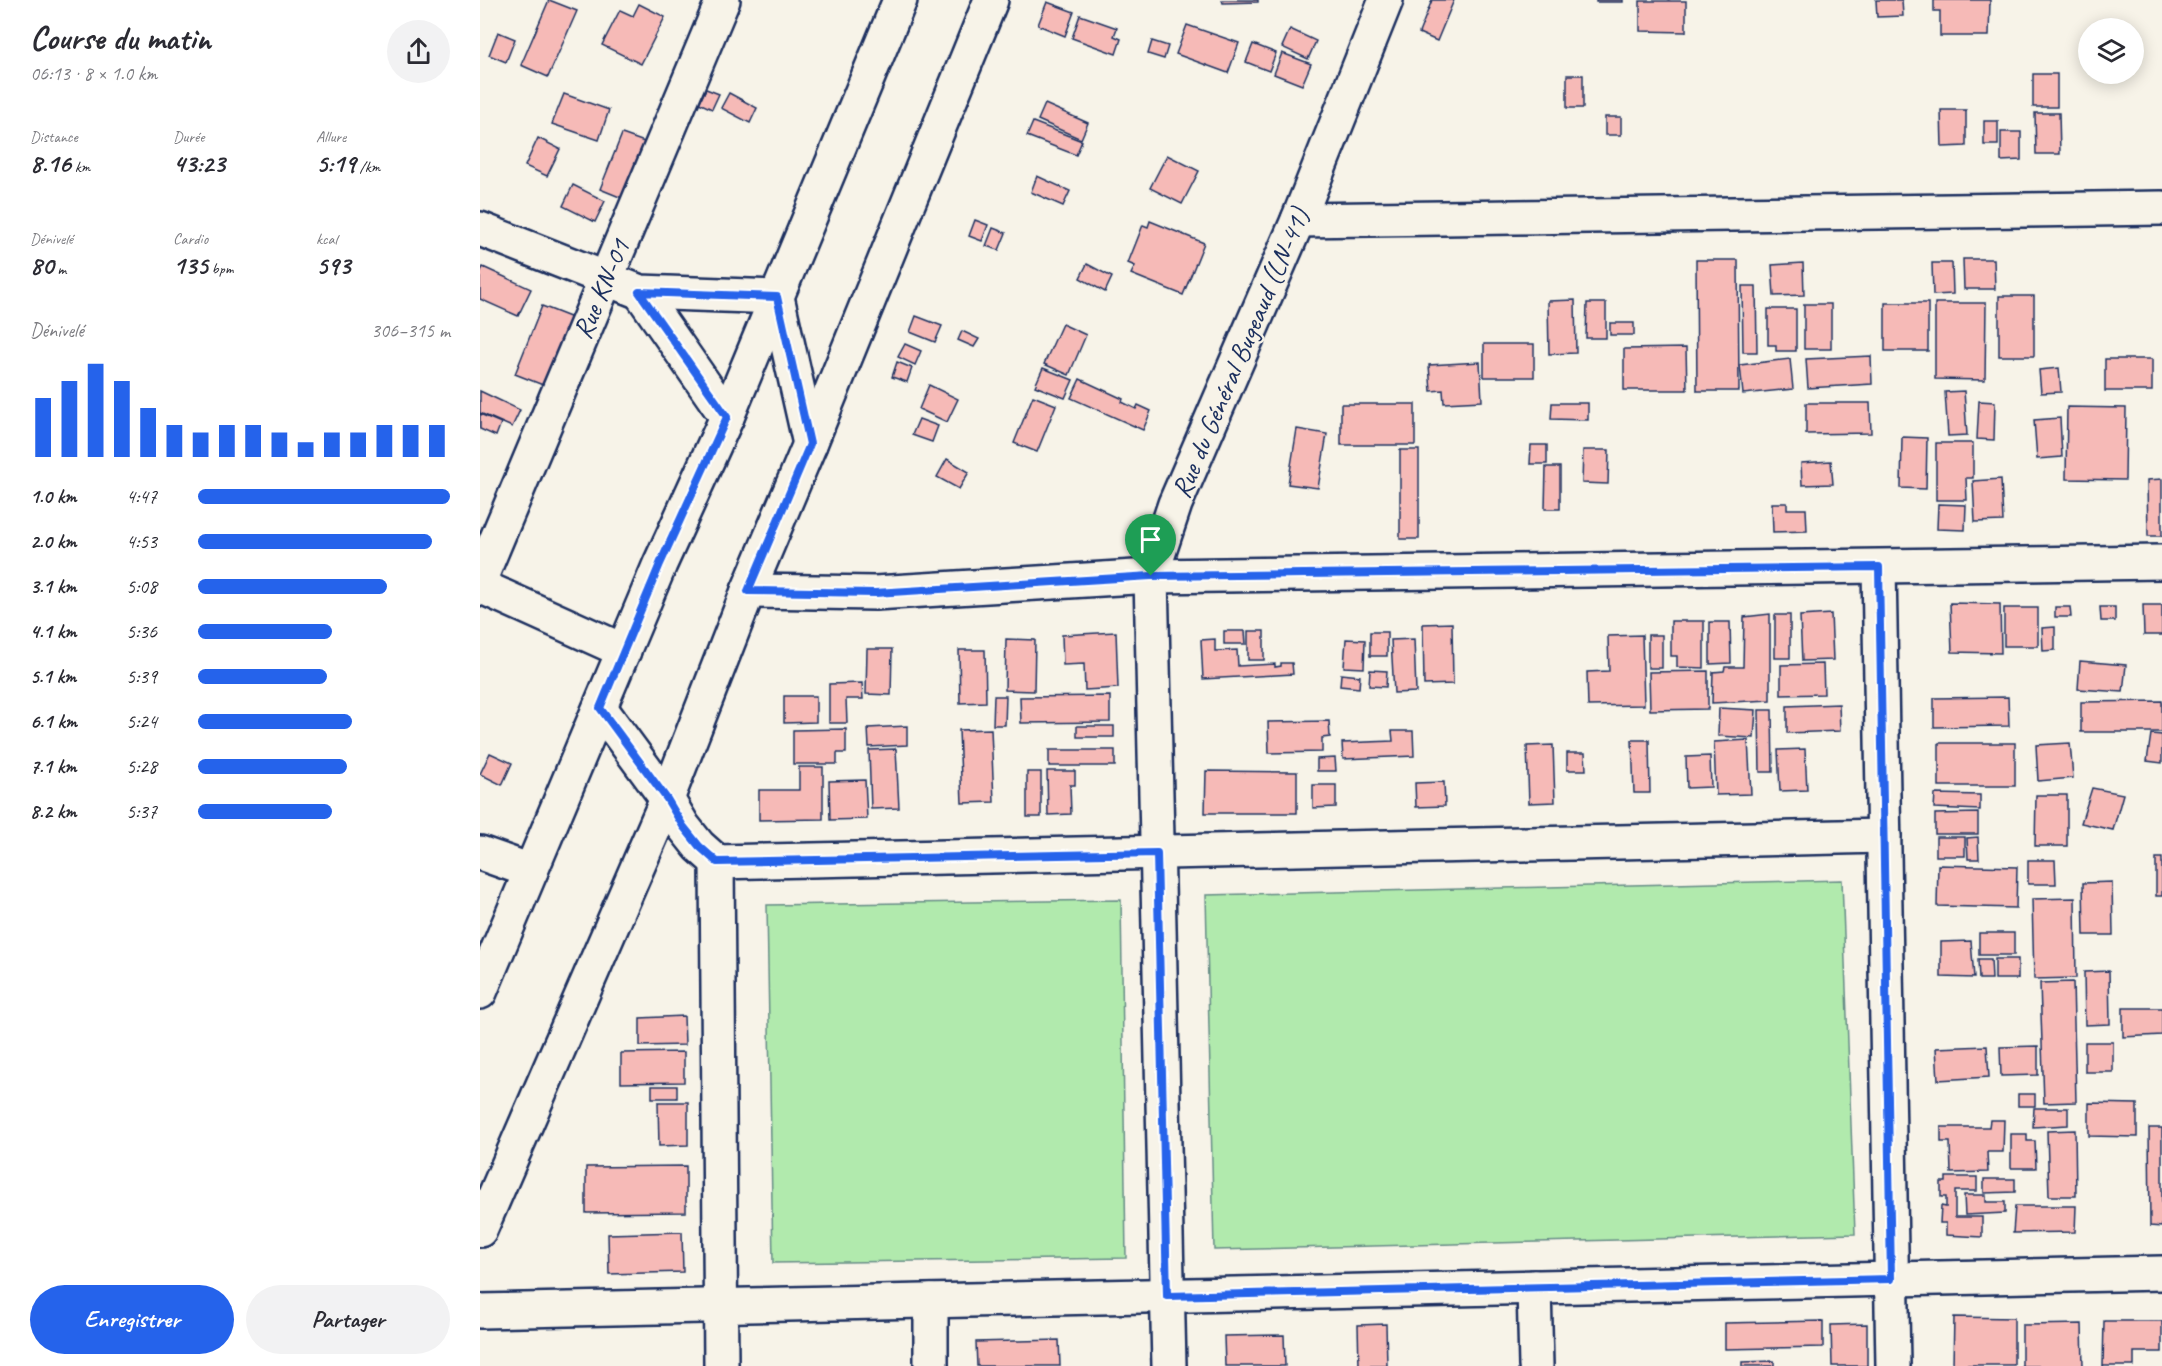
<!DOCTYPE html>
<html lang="fr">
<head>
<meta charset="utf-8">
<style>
	:root { --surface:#fff; --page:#f2f2f3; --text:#2b2b33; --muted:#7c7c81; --accent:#2563eb }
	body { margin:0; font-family:Caveat,sans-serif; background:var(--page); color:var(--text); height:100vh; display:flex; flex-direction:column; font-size:22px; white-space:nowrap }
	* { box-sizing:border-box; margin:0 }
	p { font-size:20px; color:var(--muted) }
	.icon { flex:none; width:33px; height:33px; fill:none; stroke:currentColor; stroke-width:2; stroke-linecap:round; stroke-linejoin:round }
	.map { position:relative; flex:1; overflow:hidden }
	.side { display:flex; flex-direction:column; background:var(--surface); width:480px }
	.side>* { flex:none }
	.fabs { position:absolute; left:1598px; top:18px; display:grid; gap:12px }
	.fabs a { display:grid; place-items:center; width:66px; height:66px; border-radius:50%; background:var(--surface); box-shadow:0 3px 15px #0003; font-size:30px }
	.pin { position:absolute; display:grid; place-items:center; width:51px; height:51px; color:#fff; margin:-62px -26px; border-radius:50% 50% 50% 0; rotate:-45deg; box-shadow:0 0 6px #0007 }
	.pin .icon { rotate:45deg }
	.round { display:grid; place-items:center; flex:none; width:63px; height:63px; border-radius:32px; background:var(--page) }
	.headline { display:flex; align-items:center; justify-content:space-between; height:102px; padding:0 30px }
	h1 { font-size:33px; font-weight:700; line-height:45px }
	.metrics { display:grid; grid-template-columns:repeat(3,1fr); gap:9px; height:102px; padding:6px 30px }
	.metrics div { display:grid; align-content:center }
	.metrics b { font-size:26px; font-weight:700 }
	.metrics small { font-size:16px; font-weight:400 }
	.metrics p { font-size:16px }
	.chart { height:168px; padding:12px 30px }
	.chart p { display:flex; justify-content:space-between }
	.chart svg { width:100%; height:108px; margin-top:6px; stroke:var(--accent); stroke-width:6 }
	.button { display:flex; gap:12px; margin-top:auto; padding:12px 30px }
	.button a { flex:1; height:69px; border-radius:36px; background:var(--accent); color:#fff; font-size:24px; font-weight:700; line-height:69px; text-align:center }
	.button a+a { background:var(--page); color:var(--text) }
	ul { padding:0 30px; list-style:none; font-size:20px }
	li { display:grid; grid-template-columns:96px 72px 1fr; align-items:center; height:45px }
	li i { height:15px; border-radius:8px; background:var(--accent) }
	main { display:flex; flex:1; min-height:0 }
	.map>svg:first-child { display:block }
	.green { fill:#b1eaad; stroke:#668c86; stroke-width:1.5 }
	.building { fill:#f6bab7; stroke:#1b2f5e; stroke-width:1.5 }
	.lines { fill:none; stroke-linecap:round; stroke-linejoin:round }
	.minor-casing { stroke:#1b2f5e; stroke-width:38 }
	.minor { stroke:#f7f3e8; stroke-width:33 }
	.route-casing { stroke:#fff; stroke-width:12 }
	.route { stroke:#2563eb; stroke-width:8 }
	.labels { text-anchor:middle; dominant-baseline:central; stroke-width:4.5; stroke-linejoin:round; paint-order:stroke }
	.street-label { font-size:28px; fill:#1b2f5e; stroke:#f7f3e8 }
</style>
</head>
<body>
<main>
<section class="side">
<div class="headline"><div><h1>Course du matin</h1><p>06:13 · 8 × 1.0 km</p></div><a class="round"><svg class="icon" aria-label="share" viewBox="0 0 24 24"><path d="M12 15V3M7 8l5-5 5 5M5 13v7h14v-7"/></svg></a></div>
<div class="metrics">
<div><p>Distance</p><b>8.16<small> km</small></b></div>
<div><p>Durée</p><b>43:23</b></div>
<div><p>Allure</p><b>5:19<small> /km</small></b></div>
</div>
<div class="metrics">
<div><p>Dénivelé</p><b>80<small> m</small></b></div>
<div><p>Cardio</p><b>135<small> bpm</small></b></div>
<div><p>kcal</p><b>593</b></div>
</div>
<div class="chart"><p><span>Dénivelé</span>306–315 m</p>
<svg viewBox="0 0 160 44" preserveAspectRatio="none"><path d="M5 44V20M15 44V13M25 44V6M35 44V13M45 44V24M55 44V31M65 44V34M75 44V31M85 44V31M95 44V34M105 44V38M115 44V34M125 44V34M135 44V31M145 44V31M155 44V31"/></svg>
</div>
<ul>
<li><b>1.0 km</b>4:47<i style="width:100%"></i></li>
<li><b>2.0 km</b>4:53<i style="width:93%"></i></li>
<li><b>3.1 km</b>5:08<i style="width:75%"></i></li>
<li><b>4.1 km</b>5:36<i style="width:53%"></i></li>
<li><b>5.1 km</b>5:39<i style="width:51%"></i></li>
<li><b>6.1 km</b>5:24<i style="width:61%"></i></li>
<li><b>7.1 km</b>5:28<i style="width:59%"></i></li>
<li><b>8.2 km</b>5:37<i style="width:53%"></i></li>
</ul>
<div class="button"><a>Enregistrer</a><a>Partager</a></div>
</section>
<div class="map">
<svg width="1682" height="1366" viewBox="0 0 1682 1366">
	<rect width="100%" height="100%" fill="#f7f3e8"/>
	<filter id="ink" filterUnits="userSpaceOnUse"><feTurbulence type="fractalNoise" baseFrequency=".0167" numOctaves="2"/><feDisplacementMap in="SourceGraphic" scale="12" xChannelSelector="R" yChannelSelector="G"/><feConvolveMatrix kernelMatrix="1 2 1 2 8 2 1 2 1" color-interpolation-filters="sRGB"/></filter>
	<g filter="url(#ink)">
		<!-- green -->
		<g class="green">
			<polygon points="1362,880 1375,1234 734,1250 726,895"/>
			<polygon points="641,900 646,1258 293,1263 287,905"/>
		</g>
		<!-- building -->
		<g class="building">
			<polygon points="69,0 97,11 68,77 41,65"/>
			<polygon points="742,0 778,0 778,2 743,3"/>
			<polygon points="952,0 974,0 957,41 939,33"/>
			<rect x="1116" y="0" width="27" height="2"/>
			<polygon points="1396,0 1422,0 1423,16 1397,17"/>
			<polygon points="1454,0 1510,0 1509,36 1460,36 1460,11 1454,11"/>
			<polygon points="1160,1 1206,1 1206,32 1160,31"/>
			<polygon points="567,2 594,12 585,36 558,25"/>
			<polygon points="159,4 185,17 161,64 122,45 140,10 153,16"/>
			<polygon points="600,15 637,28 634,36 641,39 636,54 592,38"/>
			<polygon points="707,25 759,43 748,73 696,54"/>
			<polygon points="810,29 836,41 828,59 802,47"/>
			<polygon points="18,32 35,39 26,62 9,55"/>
			<polygon points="672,41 688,46 684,59 668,54"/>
			<polygon points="773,44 796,53 789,71 766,62"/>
			<polygon points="802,53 831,64 822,85 794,74"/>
			<rect x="1553" y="74" width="24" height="33"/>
			<rect x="1087" y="75" width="16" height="33"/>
			<polygon points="226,89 239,94 232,109 219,103"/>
			<polygon points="249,93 277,108 270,123 241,108"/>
			<polygon points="84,94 129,110 119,140 72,124"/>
			<polygon points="565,104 608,123 601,139 558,120"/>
			<polygon points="1461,110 1486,110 1486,146 1462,147"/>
			<polygon points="1555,113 1579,113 1580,154 1556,154"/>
			<rect x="1125" y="117" width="16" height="18"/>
			<rect x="1504" y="121" width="14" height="24"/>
			<polygon points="553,122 602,141 596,155 547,136"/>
			<polygon points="1521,132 1541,132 1541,160 1521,161"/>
			<polygon points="142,134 170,144 147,200 120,189"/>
			<polygon points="58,138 80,149 67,176 45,166"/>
			<polygon points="687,155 719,171 702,204 670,188"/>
			<polygon points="557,176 590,191 583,206 551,192"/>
			<polygon points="93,185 125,201 115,222 83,206"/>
			<polygon points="495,220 508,225 502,241 489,236"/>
			<polygon points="670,221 724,243 703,295 651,274 655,266 648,263 663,225 668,227"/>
			<polygon points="513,228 526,233 519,250 506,246"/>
			<polygon points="1483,259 1514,259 1515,289 1484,289"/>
			<polygon points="1216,260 1258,260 1259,391 1217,391"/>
			<polygon points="1323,263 1324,295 1294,296 1292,265"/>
			<polygon points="1452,263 1472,263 1473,294 1453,295"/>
			<polygon points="607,264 632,277 625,292 600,278"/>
			<polygon points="3,267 51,289 38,316 0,299 0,273"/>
			<polygon points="1262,286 1276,286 1277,352 1263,352"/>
			<rect x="1519" y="296" width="35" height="60"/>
			<polygon points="1095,300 1096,353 1069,354 1068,301"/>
			<polygon points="1107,303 1126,303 1126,338 1106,338"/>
			<rect x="1405" y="303" width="43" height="48"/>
			<polygon points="1455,303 1506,303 1505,380 1455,379"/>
			<rect x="1324" y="304" width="27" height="45"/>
			<polygon points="62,306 95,319 68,387 35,374"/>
			<polygon points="1288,309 1316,309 1316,351 1296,351 1296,345 1288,345"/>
			<polygon points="436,316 462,326 455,342 430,332"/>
			<rect x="1130" y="323" width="24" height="12"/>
			<polygon points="582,324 606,335 589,375 564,364"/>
			<polygon points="482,331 499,339 494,347 478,340"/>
			<polygon points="425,344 441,351 435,365 418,357"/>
			<rect x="1004" y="344" width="50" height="33"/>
			<polygon points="1206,348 1207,390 1144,390 1144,349"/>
			<polygon points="1391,356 1392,384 1328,388 1326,359"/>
			<polygon points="1310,359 1313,389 1263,394 1260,365"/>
			<rect x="1625" y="359" width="47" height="32"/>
			<polygon points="417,362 432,368 427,382 412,377"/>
			<polygon points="1000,362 1002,401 964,403 963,390 951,391 949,365"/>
			<polygon points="563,368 593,380 585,398 555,386"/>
			<polygon points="1579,368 1581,392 1561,393 1559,370"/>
			<polygon points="600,379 643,399 642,402 656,409 658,405 671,411 663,430 591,398"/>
			<polygon points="449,385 478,399 467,422 439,409"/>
			<polygon points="0,391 40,410 32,427 0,413"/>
			<polygon points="1484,391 1487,435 1468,436 1465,392"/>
			<polygon points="553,396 576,405 557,452 534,443"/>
			<polygon points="1499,401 1515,402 1514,440 1497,439"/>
			<polygon points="1072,403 1108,403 1108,420 1071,419"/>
			<polygon points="1326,403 1390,403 1391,433 1326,434"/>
			<rect x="861" y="404" width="74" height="41"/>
			<polygon points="1587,407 1646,408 1645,480 1586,479"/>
			<polygon points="0,414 21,423 16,436 0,429"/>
			<polygon points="1580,418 1582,457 1557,459 1554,420"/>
			<polygon points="439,419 458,426 452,442 432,435"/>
			<polygon points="817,429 847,434 838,488 808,484"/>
			<polygon points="1422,437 1447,438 1446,489 1421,488"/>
			<polygon points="1456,443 1493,443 1493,478 1486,478 1487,500 1456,500"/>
			<polygon points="1051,445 1067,445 1067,464 1050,464"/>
			<rect x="920" y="450" width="19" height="89"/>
			<polygon points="1103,450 1129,450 1128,484 1102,483"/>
			<polygon points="467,459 489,472 479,489 457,477"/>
			<polygon points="1351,461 1353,484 1322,485 1321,463"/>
			<polygon points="1066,467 1080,467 1080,509 1065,509"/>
			<polygon points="1521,479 1523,521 1495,522 1493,481"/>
			<polygon points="1682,479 1682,536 1668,536 1667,480"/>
			<polygon points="1292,503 1307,503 1307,509 1326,509 1327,531 1293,532"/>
			<polygon points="1458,504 1486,505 1485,530 1457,529"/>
			<polygon points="1470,603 1520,604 1521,653 1472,652"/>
			<polygon points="1663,605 1682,605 1682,635 1664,635"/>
			<polygon points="1575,607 1590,607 1591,617 1575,617"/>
			<polygon points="1620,607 1635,607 1635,621 1621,621"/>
			<rect x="1524" y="608" width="34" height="38"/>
			<polygon points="1290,614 1290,700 1232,703 1233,672 1244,671 1245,667 1263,667 1264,617"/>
			<polygon points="1351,614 1353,660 1322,661 1320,616"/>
			<rect x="1295" y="615" width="15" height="43"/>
			<polygon points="1191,621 1224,621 1224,668 1197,667 1197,656 1191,656"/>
			<polygon points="1230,622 1250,622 1251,663 1230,664"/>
			<polygon points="972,623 973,684 944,685 943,624"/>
			<polygon points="1575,627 1575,650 1563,651 1562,628"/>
			<polygon points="744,631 765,631 766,644 744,644"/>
			<rect x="768" y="631" width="16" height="29"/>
			<polygon points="636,632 638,688 605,690 604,664 583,665 582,635"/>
			<rect x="890" y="632" width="17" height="24"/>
			<polygon points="1162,635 1164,705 1108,706 1107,672 1129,671 1128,636"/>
			<rect x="1168" y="635" width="14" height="33"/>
			<polygon points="526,639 555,640 554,691 525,690"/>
			<polygon points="735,639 735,651 757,650 758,666 795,664 795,667 801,666 801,663 812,663 813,674 723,679 721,640"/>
			<polygon points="866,639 885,640 884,668 864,667"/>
			<polygon points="934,639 936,692 914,693 911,640"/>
			<polygon points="387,649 412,649 411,695 386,694"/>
			<polygon points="479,650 505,650 506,702 480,703"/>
			<polygon points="1600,661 1646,665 1643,692 1598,689"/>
			<polygon points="1343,664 1344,694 1301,695 1301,665"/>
			<polygon points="890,670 907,671 906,687 889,686"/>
			<polygon points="1228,671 1228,709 1170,710 1169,672"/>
			<polygon points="861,674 880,676 879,688 860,686"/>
			<polygon points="382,683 383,699 366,699 367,723 349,723 349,684"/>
			<polygon points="304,696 336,696 336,722 304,723"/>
			<polygon points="514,696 526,696 525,725 513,725"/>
			<polygon points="630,696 630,722 541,723 540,697"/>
			<polygon points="1528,697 1529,726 1454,727 1454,698"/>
			<polygon points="1682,701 1682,732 1601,732 1601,702"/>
			<polygon points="1359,704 1360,731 1307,733 1307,706"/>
			<polygon points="1239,708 1276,710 1274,738 1238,736"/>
			<polygon points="1279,710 1292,710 1293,772 1280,772"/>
			<polygon points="849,721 850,737 842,738 842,752 789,753 788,722"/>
			<polygon points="427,726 427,745 389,747 388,728"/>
			<rect x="597" y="726" width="37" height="11"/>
			<polygon points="366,729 366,753 357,753 357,764 313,764 313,730"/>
			<polygon points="511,729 514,802 482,803 479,730"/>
			<polygon points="912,731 933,731 934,756 863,759 862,743 913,741"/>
			<polygon points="1671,734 1682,735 1682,763 1667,761"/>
			<polygon points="1152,740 1169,740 1170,793 1154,793"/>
			<polygon points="1268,740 1271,794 1236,795 1234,742"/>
			<rect x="1459" y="743" width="76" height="43"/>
			<polygon points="1590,743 1593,778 1558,781 1556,745"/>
			<polygon points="1073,745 1075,802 1049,803 1047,746"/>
			<polygon points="416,749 419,808 391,809 389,750"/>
			<polygon points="1325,749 1327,790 1300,791 1298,750"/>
			<rect x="569" y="750" width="66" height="16"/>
			<polygon points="10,753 32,763 22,785 0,774"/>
			<polygon points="1087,753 1105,753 1106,770 1087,770"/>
			<polygon points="1230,756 1231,787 1207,788 1206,757"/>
			<polygon points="855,758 856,771 837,771 837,759"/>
			<polygon points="319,767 343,767 343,819 279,820 279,790 319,790"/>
			<polygon points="567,771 595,771 595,785 590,785 591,814 568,815"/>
			<polygon points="726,771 817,772 817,813 725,813"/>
			<rect x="547" y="772" width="14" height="45"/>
			<polygon points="385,780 387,819 350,820 349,781"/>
			<polygon points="964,782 965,806 936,807 935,783"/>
			<polygon points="833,785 856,785 856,807 833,808"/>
			<polygon points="1612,788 1643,794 1633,830 1601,823"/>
			<polygon points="1455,794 1500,795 1500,810 1454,808"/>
			<polygon points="1556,795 1587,795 1587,846 1555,846"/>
			<polygon points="1498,813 1498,834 1455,834 1455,814"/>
			<rect x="1456" y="837" width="29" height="19"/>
			<polygon points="1498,837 1499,859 1488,859 1487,838"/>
			<rect x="1676" y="858" width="6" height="38"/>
			<polygon points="1548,860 1575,860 1576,884 1548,884"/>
			<polygon points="1458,865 1537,867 1536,908 1457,906"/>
			<polygon points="1632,882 1633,935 1604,935 1603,883"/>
			<polygon points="1595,898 1596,978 1554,979 1552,899"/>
			<rect x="1499" y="933" width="35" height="22"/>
			<polygon points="1491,941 1494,978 1461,977 1461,942"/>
			<polygon points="1498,959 1511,959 1512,979 1499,979"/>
			<rect x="1515" y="959" width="23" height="20"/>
			<polygon points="1629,971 1630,1024 1605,1025 1604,972"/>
			<polygon points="1593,982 1596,1102 1564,1103 1560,983"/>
			<polygon points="1643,1008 1682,1008 1682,1035 1643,1037"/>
			<polygon points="204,1016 205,1045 160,1046 160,1018"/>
			<rect x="1605" y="1042" width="28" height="30"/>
			<polygon points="1507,1046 1509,1077 1458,1080 1456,1048"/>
			<polygon points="1558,1046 1558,1075 1521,1076 1520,1047"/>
			<polygon points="204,1052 204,1082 141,1083 141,1053"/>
			<rect x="172" y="1086" width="25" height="12"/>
			<rect x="1538" y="1094" width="17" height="12"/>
			<polygon points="178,1102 208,1102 208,1145 179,1146"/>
			<polygon points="1609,1103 1657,1104 1657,1137 1609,1136"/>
			<polygon points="1554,1108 1588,1108 1588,1125 1553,1127"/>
			<polygon points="1510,1120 1524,1120 1523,1152 1507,1152 1508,1172 1471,1173 1470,1142 1461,1142 1461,1127 1509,1127"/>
			<polygon points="1669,1128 1682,1128 1682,1227 1670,1226"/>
			<polygon points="1595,1130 1596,1196 1569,1196 1567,1131"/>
			<polygon points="1531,1134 1547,1134 1547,1141 1555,1141 1556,1168 1531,1168"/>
			<polygon points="206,1166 206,1212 106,1213 106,1167"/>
			<polygon points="1466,1177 1497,1177 1497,1191 1475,1191 1475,1217 1502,1217 1502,1237 1466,1235 1466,1223 1460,1223 1461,1206 1466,1207 1466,1197 1461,1197 1461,1182 1466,1182"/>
			<polygon points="1504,1179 1535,1179 1535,1192 1504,1193"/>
			<polygon points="1484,1195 1506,1195 1506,1202 1525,1202 1525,1213 1485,1215"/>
			<polygon points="1535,1206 1596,1206 1595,1232 1533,1233"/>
			<polygon points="202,1232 203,1272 129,1274 128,1234"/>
			<polygon points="1474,1317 1534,1318 1534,1365 1473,1365"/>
			<polygon points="1343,1321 1343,1347 1245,1349 1245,1323"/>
			<polygon points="1624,1321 1682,1321 1682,1352 1654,1352 1654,1366 1623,1366"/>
			<polygon points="906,1324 907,1366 879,1366 878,1325"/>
			<polygon points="1387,1324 1387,1366 1352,1366 1351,1325"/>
			<polygon points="1602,1324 1603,1366 1542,1366 1542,1325"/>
			<polygon points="804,1335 805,1366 745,1366 744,1336"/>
			<polygon points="579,1340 580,1366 497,1366 496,1342"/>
			<polygon points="1294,1361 1294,1366 1262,1366 1262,1362"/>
		</g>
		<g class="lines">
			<defs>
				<g id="minor">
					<polyline points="818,220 1682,208"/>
					<polyline points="0,229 160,292 297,297 330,444"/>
					<polyline points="160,292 247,417"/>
					<polyline points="1399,567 1413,1366"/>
					<polyline points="0,579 243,0"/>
					<polyline points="0,586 144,651"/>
					<polyline points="268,591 395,593 671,576 1682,562"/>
					<polyline points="120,708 187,799 203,826 219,846 237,862 1404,836"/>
					<polyline points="0,853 51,871"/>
					<polyline points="237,862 241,1366"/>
					<polyline points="0,992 180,564 247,417 420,0"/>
					<polyline points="0,1230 187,799 268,591 330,444 511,0"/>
					<polyline points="1054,1287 1056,1366"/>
					<polyline points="451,1301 451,1366"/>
					<polyline points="0,1311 1682,1273"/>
					<polyline points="689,1366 671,576 695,504 818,220 906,0"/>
				</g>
			</defs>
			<!-- minor casing -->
			<use href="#minor" class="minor-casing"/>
			<!-- minor -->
			<use href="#minor" class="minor"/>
		</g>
	</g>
	<g class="lines" filter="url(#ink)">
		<defs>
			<polygon id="route" points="159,292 297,297 330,444 268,591 395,593 671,576 1399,567 1411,1279 687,1296 677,853 237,862 219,846 203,826 187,799 120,708 180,564 247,417"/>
		</defs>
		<!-- route casing -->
		<use href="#route" class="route-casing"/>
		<!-- route -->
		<use href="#route" class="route"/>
	</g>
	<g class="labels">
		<!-- street labels -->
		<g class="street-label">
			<text transform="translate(121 289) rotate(-67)">Rue KN-01</text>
			<text transform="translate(760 353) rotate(-67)">Rue du Général Bugeaud (LN-41)</text>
		</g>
	</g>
</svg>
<div class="fabs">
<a><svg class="icon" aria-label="layers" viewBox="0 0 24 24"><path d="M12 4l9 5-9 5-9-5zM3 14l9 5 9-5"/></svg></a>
</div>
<div class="pin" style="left:671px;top:576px;background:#1e9e55"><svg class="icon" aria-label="arrive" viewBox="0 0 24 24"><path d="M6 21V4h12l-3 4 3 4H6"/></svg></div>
</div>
</main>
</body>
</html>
